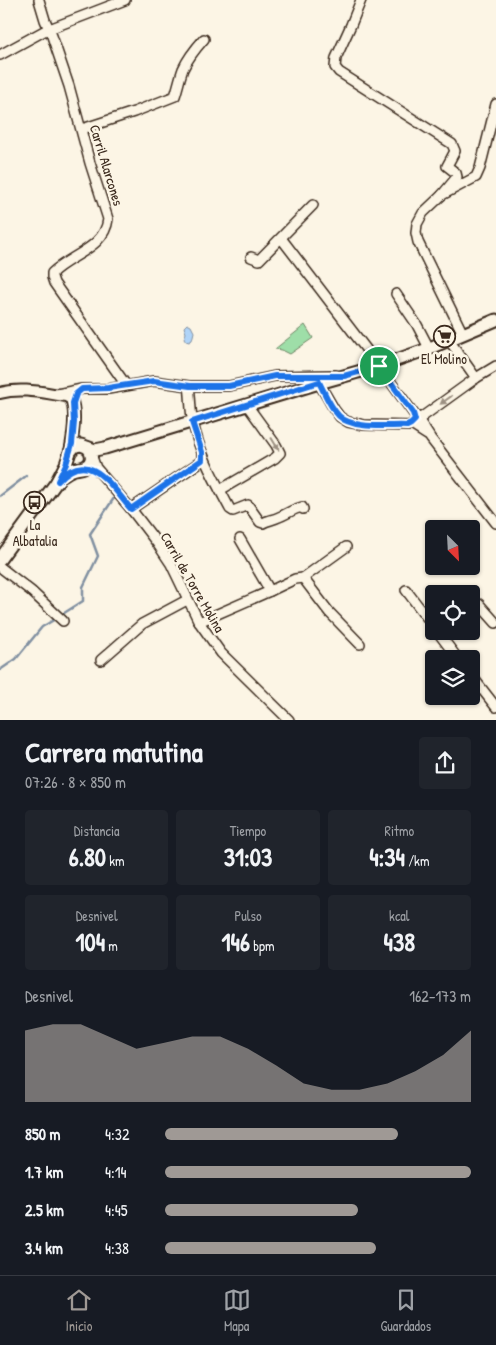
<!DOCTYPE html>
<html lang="es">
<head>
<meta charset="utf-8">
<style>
	:root { --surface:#171b24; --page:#20242c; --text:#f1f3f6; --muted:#9ea1a6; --line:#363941; --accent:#9f9995 }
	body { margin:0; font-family:"Patrick Hand",sans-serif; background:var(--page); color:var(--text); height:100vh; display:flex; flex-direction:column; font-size:19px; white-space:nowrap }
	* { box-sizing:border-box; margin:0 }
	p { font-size:16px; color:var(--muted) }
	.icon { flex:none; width:28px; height:28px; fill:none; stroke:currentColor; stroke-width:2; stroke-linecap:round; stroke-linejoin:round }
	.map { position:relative; height:720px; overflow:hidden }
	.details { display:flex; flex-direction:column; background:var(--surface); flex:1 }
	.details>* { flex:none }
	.needle { width:32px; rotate:156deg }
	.buttons { position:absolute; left:425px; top:520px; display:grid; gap:10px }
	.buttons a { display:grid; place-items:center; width:55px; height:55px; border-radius:5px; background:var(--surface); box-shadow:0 1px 4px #0004; font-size:25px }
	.pin { position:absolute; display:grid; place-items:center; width:42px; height:42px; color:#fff; margin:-21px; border:2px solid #fff; border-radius:50%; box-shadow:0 1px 5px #0007 }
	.round { display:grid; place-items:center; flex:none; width:52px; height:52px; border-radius:5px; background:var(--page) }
	.overview { display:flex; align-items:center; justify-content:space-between; height:85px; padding:0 25px }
	h1 { font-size:28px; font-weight:700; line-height:38px }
	.metrics { display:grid; grid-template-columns:repeat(3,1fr); gap:8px; height:85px; padding:5px 25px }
	.metrics div { display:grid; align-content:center; border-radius:5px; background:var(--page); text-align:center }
	.metrics b { font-size:25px; font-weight:700 }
	.metrics small { font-size:14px; font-weight:400 }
	.metrics p { font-size:14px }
	.chart { height:140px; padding:10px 25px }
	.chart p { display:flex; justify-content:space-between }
	.chart svg { width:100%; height:90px; margin-top:5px; fill:var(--accent); opacity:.7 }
	ul { padding:0 25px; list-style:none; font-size:16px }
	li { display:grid; grid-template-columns:80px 60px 1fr; align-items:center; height:38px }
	li i { height:12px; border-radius:6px; background:var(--accent) }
	.tabs { display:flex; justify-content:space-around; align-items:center; height:70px; border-top:1px solid var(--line); background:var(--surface); font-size:14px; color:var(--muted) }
	.tabs a { display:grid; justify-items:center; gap:2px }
	.tabs .active { color:var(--accent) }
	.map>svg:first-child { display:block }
	.green { fill:#9edea8; stroke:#6c8463 }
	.water { fill:#b0d4f8; stroke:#8190a1 }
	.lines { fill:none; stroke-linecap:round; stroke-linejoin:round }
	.stream { stroke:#8190a1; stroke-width:2.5 }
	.minor-casing { stroke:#3b2a1e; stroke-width:12 }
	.tertiary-casing { stroke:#3b2a1e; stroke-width:14 }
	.secondary-casing { stroke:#3b2a1e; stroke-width:15 }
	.minor { stroke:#fcf5e5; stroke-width:9 }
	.tertiary { stroke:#fcf5e5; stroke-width:10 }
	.secondary { stroke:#fcf5e5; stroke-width:11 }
	.oneway { fill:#9c9082 }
	.route-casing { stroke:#fff; stroke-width:10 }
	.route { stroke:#1a73e8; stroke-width:6 }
	.labels { text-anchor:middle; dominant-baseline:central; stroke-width:5; stroke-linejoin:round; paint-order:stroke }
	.street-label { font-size:14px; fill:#3b2a1e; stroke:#fcf5e5 }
	.poi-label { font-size:14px; fill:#3b2a1e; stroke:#fcf5e5 }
</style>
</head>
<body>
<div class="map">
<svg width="496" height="720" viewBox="0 0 496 720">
	<rect width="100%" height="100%" fill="#fcf5e5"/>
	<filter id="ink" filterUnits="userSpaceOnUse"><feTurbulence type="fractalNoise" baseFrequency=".02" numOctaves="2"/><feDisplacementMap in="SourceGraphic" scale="10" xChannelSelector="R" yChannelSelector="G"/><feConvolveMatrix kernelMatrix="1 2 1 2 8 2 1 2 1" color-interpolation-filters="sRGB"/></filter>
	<g filter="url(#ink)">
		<!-- green -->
		<polygon class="green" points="305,325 313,338 290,354 282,350 275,349"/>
		<!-- water -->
		<polygon class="water" points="187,324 191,326 194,332 192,340 189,342 186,341 184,338 186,333 184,327"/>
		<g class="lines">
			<!-- stream -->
			<g class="stream">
				<polyline points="0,496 26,476"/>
				<polyline points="61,615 83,601 83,587 98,556 90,534 114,498"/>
				<polyline points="0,670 16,659 42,627 57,618"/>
			</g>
			<defs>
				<g id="minor">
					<path d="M39,0L45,20L52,36L69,86L90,163L108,219C105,248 70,255 52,273V277L54,283L126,385"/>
					<polyline points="361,0 351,25 336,58 335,67 339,72 452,144 455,151 447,166 456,173 457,177 442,195"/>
					<polyline points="0,55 44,31 125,0"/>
					<path d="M82,129L134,112L175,96C178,87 180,77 183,69C188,58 196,48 204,39"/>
					<polyline points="281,238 379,366 422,425 431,439 496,523"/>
					<polyline points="251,257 259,260 313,205"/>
					<polyline points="396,294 417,325 429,348"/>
					<polyline points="463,334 418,242 416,233 417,224 423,213 442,195 476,177 480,168 496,104"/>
					<polyline points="449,340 476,378"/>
					<polyline points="319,383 334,409 340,417 348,422 364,425 413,426 427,435"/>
					<path d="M189,386C191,398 190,411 193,422C199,453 215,481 230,509L233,511L248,505L260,522L263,523C268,520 273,520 279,517C287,514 293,509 302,507L303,509"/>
					<polyline points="57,394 82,389 108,389 154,381 189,386 229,386 275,376 336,375"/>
					<polyline points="416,416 419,418 422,417 476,378 496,366"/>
					<polyline points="92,457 96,468 131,509 157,543 171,564 199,622 221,653 289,720"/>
					<polyline points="220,490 275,458 280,453 276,445 247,405"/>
					<polyline points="131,509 200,462 202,459 202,452"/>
					<polyline points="240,539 270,591 295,579 303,578"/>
					<polyline points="346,547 303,578 329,612 360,644"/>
					<polyline points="0,567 31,591 63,621"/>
					<polyline points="406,590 434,627"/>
					<polyline points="479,604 496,623"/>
					<polyline points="199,622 270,591"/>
					<polyline points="437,631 458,659"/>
					<polyline points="101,660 142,624 187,600"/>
					<polyline points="471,675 496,707"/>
				</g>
				<path id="tertiary" d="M0,393C22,387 44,393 66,396L71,399C77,413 73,437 70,452"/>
				<g id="secondary">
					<polyline points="57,481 66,464 70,452 75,446 81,445 95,450 105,448 319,383 379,366 425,350 496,320"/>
					<path d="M0,559L61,476C65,474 68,471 72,470C76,468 80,469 84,467C93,464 93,454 88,448"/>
				</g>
			</defs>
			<!-- minor casing -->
			<use href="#minor" class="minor-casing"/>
			<!-- tertiary casing -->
			<use href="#tertiary" class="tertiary-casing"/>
			<!-- secondary casing -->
			<use href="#secondary" class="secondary-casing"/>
			<!-- minor -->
			<use href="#minor" class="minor"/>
			<!-- tertiary -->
			<use href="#tertiary" class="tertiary"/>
			<!-- secondary -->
			<use href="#secondary" class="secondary"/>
		</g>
		<!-- one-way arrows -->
		<defs><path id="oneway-solid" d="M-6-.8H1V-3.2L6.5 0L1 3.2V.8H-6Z" transform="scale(1.25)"/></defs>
		<g class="oneway">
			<use href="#oneway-solid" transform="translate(446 400) rotate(144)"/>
			<use href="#oneway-solid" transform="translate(275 444) rotate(59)"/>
		</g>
	</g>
	<g class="lines" filter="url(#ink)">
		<defs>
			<path id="route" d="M379,366L413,413L415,420L411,424L407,426C389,425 353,430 339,416C330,407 325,394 319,382L192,422L202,452V460L131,509C111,486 89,446 58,481L66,464L72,444L74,422L73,403L76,394L82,389L108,388L154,381L190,386H229L275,376H344Z"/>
		</defs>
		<!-- route casing -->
		<use href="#route" class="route-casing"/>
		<!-- route -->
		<use href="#route" class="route"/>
	</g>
	<!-- icons -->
	<defs>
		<symbol id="supermarket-ring" viewBox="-11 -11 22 22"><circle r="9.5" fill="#fcf5e5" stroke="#3b2a1e" stroke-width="1.5"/><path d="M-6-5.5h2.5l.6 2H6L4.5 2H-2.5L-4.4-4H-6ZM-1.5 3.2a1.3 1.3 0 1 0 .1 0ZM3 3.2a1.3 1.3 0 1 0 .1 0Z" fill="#3b2a1e"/></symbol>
		<symbol id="bus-ring" viewBox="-11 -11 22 22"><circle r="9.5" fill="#fcf5e5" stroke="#3b2a1e" stroke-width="1.5"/><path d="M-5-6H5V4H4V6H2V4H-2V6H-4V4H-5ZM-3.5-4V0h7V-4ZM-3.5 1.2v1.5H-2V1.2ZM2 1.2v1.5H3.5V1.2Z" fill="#3b2a1e"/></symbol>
	</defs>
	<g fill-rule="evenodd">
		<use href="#supermarket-ring" x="432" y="324" width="25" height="25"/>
		<use href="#bus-ring" x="22" y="490" width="25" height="25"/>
	</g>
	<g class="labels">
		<!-- street labels -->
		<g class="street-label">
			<text transform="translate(107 165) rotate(73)">Carril Alarcones</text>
			<text transform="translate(193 582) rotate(60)">Carril de Torre Molina</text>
		</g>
		<!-- poi labels -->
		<g class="poi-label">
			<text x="444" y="358">El Molino</text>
			<text x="35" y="524">La<tspan x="35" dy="16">Albatalia</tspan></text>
		</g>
	</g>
</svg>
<div class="buttons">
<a><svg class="needle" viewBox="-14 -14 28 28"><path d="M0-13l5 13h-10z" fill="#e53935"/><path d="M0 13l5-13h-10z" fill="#9ea1a6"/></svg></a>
<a><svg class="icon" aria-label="locate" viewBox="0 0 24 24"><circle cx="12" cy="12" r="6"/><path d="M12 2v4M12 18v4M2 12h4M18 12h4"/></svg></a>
<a><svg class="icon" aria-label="layers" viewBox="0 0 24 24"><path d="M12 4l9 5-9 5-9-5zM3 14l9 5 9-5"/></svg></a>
</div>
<div class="pin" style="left:379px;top:366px;background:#1e9e55"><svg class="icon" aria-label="arrive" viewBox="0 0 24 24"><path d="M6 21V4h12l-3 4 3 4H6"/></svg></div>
</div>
<section class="details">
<div class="overview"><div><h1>Carrera matutina</h1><p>07:26 · 8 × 850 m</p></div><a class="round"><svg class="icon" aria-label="share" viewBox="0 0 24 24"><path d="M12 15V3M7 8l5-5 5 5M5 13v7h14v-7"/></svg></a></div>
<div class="metrics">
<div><p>Distancia</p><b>6.80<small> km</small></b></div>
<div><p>Tiempo</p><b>31:03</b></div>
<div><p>Ritmo</p><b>4:34<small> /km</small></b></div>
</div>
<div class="metrics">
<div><p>Desnivel</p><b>104<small> m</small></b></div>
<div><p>Pulso</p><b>146<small> bpm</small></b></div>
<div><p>kcal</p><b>438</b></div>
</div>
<div class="chart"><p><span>Desnivel</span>162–173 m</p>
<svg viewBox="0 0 160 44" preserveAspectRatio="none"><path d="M0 44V9L10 6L20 6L30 12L40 18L50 15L60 12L70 12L80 18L90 26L100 35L110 38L120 38L130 35L140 29L150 21L160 9V44z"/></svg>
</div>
<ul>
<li><b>850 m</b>4:32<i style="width:76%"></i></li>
<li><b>1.7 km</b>4:14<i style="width:100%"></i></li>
<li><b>2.5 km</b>4:45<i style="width:63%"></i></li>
<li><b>3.4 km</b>4:38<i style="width:69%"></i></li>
</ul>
</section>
<nav class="tabs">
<a class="active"><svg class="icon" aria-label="home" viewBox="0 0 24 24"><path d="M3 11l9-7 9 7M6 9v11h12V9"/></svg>Inicio</a>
<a><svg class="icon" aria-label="map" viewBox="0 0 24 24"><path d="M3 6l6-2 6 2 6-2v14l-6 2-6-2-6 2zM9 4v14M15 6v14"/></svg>Mapa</a>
<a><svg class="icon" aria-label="saved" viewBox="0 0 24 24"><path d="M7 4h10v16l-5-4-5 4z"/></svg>Guardados</a>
</nav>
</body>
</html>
